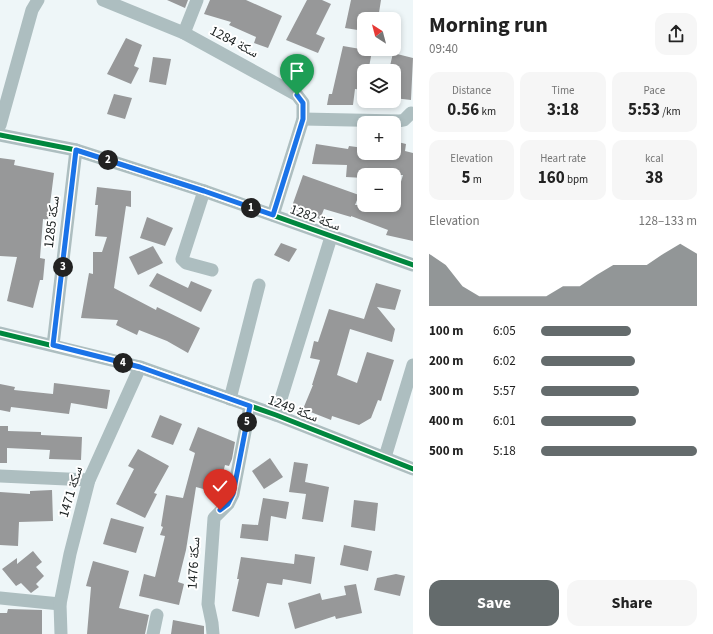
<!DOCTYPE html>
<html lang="en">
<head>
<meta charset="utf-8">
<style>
	:root { --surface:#fff; --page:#f6f6f6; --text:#222; --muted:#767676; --accent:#646b6c }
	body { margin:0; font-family:"Source Sans 3","Noto Naskh Arabic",sans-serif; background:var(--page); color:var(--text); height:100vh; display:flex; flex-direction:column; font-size:15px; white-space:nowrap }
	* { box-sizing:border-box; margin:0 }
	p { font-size:13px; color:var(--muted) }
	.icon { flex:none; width:22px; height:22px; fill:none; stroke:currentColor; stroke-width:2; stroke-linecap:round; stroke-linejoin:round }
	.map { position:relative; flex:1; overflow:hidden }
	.panel { display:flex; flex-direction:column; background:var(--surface); width:300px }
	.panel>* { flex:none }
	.needle { width:26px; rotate:324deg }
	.controls { position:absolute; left:357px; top:12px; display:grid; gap:8px }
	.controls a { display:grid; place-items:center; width:44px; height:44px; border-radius:8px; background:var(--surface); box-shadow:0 2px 6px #0003; font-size:20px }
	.pin { position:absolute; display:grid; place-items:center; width:34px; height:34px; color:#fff; margin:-41px -17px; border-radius:50% 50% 50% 0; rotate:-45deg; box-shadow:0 0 4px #0007 }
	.pin .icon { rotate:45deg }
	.km { position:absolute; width:20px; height:20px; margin:-10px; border-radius:50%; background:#222; color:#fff; font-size:11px; line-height:20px; text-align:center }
	.round { display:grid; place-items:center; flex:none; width:42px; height:42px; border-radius:12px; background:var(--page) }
	.head { display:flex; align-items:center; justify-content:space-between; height:68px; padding:0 16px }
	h1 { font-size:22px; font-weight:700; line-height:30px }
	.metrics { display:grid; grid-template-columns:repeat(3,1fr); gap:6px; height:68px; padding:4px 16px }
	.metrics div { display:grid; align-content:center; border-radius:10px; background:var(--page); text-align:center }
	.metrics b { font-size:17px; font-weight:700 }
	.metrics small { font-size:11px; font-weight:400 }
	.metrics p { font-size:11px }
	.chart { height:112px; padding:8px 16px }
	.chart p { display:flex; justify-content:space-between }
	.chart svg { width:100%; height:72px; margin-top:4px; fill:var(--accent); opacity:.7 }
	.primary-button { display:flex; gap:8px; margin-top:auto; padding:8px 16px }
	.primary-button a { flex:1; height:46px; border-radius:12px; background:var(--accent); color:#fff; font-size:16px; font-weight:700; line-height:46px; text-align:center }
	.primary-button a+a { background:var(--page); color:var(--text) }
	ul { padding:0 16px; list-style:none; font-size:13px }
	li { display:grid; grid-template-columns:64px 48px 1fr; align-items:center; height:30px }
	li i { height:10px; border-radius:5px; background:var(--accent) }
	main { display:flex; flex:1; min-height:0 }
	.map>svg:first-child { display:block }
	.building { fill:#979899 }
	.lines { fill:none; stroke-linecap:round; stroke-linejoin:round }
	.minor { stroke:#adbec0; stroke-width:13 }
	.cycleway-casing { stroke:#fff; stroke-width:8 }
	.cycleway { stroke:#00873e; stroke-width:5 }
	.route-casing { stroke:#fff; stroke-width:8 }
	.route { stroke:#1a73e8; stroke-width:5 }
	.labels { text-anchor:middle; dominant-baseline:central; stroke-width:4; stroke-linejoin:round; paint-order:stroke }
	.street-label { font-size:14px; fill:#1a2020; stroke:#fff }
</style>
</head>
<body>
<main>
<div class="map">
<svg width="413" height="634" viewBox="0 0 413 634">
	<rect width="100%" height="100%" fill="#eef6f8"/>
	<!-- building -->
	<g class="building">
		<polygon points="167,0 188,0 185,8"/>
		<polygon points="210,0 246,0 282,16 268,48 254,43 256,37 229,25 231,22 204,14"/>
		<polygon points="307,0 322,0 331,4 316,34 325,38 318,53 286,40"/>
		<polygon points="351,0 381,0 378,19 364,19 364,31 345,28"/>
		<polygon points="126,38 142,45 134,66 139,68 131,84 107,74"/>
		<polygon points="343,46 372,51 369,67 364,66 364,90 355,89 353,105 327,105 329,94 332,94"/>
		<polygon points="393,53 413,58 411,100 394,98 394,67 390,66"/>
		<polygon points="153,57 171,59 166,85 149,82"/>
		<polygon points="114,94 132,98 125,119 107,114"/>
		<polygon points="394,141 406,144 405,151 413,153 413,241 386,235 388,230 351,216 351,217 324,209 320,219 291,209 303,175 359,195 355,205 394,205 403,175 387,175 365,169 364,178 346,177 347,165 312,164 316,144 348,149 349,146 364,148 364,153 394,153"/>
		<polygon points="0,158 15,160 14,165 54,173 48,220 43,219 40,258 45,259 43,280 40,280 33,308 7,301 17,257 0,256"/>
		<polygon points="97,187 131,191 131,207 126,206 114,288 156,310 157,307 200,328 188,353 167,341 139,330 137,335 116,325 118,320 81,318 89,273 93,274 93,252 102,252 107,237 95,236 98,205 95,205"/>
		<polygon points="147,217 173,228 165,246 140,238"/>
		<polygon points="281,243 297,249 289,262 274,255"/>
		<polygon points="153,246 163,263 138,275 129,257"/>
		<polygon points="157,273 188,288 191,281 212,290 201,312 149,286"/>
		<polygon points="376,283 401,290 395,310 377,307 395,329 392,342 350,329 337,375 357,383 367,352 394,360 381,401 378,400 371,418 359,425 332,416 331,420 303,409 313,385 312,385 320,360 310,358 314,341 318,342 329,309 364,319"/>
		<polygon points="54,383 110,390 107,409 71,403 69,414 11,407 10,412 0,410 0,384 15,387 14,390 53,394"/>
		<polygon points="160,415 182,424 173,445 151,437"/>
		<polygon points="0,426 8,426 8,431 41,432 41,435 82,437 81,460 49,459 50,450 7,448 7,463 0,463"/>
		<polygon points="198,427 235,442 232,459 229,466 225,465 218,493 196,487 186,550 178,582 184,584 179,605 139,596 144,574 155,577 165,536 160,535 163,527 161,526 166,495 183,498 195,453 189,450"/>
		<polygon points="138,449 169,466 154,493 157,494 145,518 116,504 134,469 128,466"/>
		<polygon points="270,458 283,477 264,489 252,471"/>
		<polygon points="294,462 308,464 305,482 329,487 323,522 302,519 306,494 289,492"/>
		<polygon points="52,490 53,521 19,522 18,546 0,545 0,492 30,494 30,491"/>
		<polygon points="263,498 289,502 286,519 271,516 268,541 240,538 242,524 258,525"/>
		<polygon points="354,500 378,503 375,531 351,527"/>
		<polygon points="111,518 144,527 136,553 103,544"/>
		<polygon points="344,545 372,551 368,571 340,565"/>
		<polygon points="33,551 42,562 36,567 44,576 36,584 39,587 31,593 21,583 16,586 2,569 17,558 17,564"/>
		<polygon points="295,554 315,557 311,584 283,579 282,585 267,583 259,617 232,611 239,579 237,579 241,557 294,564"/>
		<polygon points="93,561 129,571 119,608 149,615 145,634 87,634 91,587 86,586"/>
		<polygon points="396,574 405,576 400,596 374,590 377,578"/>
		<polygon points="356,584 362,613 336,619 335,616 295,629 288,603 320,593 322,600 346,595 344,586"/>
		<polygon points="8,609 42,610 42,634 0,634 0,613 7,613"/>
		<polygon points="173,620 204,626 204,634 171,634"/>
	</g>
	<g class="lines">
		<!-- minor -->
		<g class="minor">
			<polyline points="103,0 184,33 297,95 303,103 303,119 273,215"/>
			<polyline points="184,33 197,0"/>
			<polyline points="303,119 399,121 404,120 411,113"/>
			<polyline points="0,125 32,10 38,0"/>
			<polyline points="0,135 76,150 204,191 413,265"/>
			<polyline points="204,191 182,259 186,263 212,270"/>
			<polyline points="0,333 140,367 276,415 413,469"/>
			<polyline points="53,345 76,150"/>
			<polyline points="230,399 259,285"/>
			<polyline points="276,415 331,237"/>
			<polyline points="385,457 413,365"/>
			<polyline points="0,476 89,480"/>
			<polyline points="0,598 60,604"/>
			<polyline points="61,634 60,604 70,554 89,480 140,367"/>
			<polyline points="153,634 157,615"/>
			<polyline points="213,634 212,623 208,604 214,518 228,504 233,494 250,406"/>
		</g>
		<defs>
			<g id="cycleway">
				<polyline points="0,135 76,150 204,191 413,265"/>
				<polyline points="0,333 140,367 276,415 413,469"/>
			</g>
		</defs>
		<!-- cycleway casing -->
		<use href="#cycleway" class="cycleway-casing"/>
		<!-- cycleway -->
		<use href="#cycleway" class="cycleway"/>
	</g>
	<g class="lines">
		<defs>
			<polyline id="route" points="220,510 228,504 233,494 250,406 140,367 53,345 76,150 204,191 273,215 303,119 303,103 297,95"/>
		</defs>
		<!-- route casing -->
		<use href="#route" class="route-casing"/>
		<!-- route -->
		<use href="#route" class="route"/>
	</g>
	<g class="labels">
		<!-- street labels -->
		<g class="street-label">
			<text transform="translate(234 42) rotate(28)">سكة 1284</text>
			<text transform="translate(315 218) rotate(20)">سكة 1282</text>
			<text transform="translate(52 222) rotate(-83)">سكة 1285</text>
			<text transform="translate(293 409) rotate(21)">سكة 1249</text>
			<text transform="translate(71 492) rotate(-73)">سكة 1471</text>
			<text transform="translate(194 563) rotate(-87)">سكة 1476</text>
		</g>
	</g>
</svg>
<div class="controls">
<a><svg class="needle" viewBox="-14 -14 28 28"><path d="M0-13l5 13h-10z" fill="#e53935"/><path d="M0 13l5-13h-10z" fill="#767676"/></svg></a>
<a><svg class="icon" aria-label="layers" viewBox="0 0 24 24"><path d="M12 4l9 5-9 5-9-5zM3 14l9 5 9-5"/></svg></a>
<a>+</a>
<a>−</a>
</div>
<div class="pin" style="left:297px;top:95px;background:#1e9e55"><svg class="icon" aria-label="arrive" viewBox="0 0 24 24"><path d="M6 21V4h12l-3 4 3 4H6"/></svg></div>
<div class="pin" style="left:220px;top:510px;background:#d93025"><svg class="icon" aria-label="check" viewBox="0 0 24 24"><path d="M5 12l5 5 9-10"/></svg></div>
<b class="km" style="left:251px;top:208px">1</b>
<b class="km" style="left:108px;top:160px">2</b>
<b class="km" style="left:63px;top:267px">3</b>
<b class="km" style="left:123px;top:363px">4</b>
<b class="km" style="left:247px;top:422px">5</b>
</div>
<section class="panel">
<div class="head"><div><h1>Morning run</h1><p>09:40</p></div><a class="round"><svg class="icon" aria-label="share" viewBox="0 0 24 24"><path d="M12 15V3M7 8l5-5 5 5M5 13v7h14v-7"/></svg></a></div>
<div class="metrics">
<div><p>Distance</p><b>0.56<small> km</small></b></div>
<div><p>Time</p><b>3:18</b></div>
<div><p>Pace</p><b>5:53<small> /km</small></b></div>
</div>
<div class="metrics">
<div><p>Elevation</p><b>5<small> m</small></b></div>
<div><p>Heart rate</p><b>160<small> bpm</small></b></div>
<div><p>kcal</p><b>38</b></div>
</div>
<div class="chart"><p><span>Elevation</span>128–133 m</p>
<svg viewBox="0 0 160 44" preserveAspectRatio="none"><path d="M0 44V12L10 19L20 32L30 38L40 38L50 38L60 38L70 38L80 32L90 32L100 25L110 19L120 19L130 19L140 12L150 6L160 12V44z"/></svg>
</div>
<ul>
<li><b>100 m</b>6:05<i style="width:58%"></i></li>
<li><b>200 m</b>6:02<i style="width:60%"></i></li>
<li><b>300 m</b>5:57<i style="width:63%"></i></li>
<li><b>400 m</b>6:01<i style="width:61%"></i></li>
<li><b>500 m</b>5:18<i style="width:100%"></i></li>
</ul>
<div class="primary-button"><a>Save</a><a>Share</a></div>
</section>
</main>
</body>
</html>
